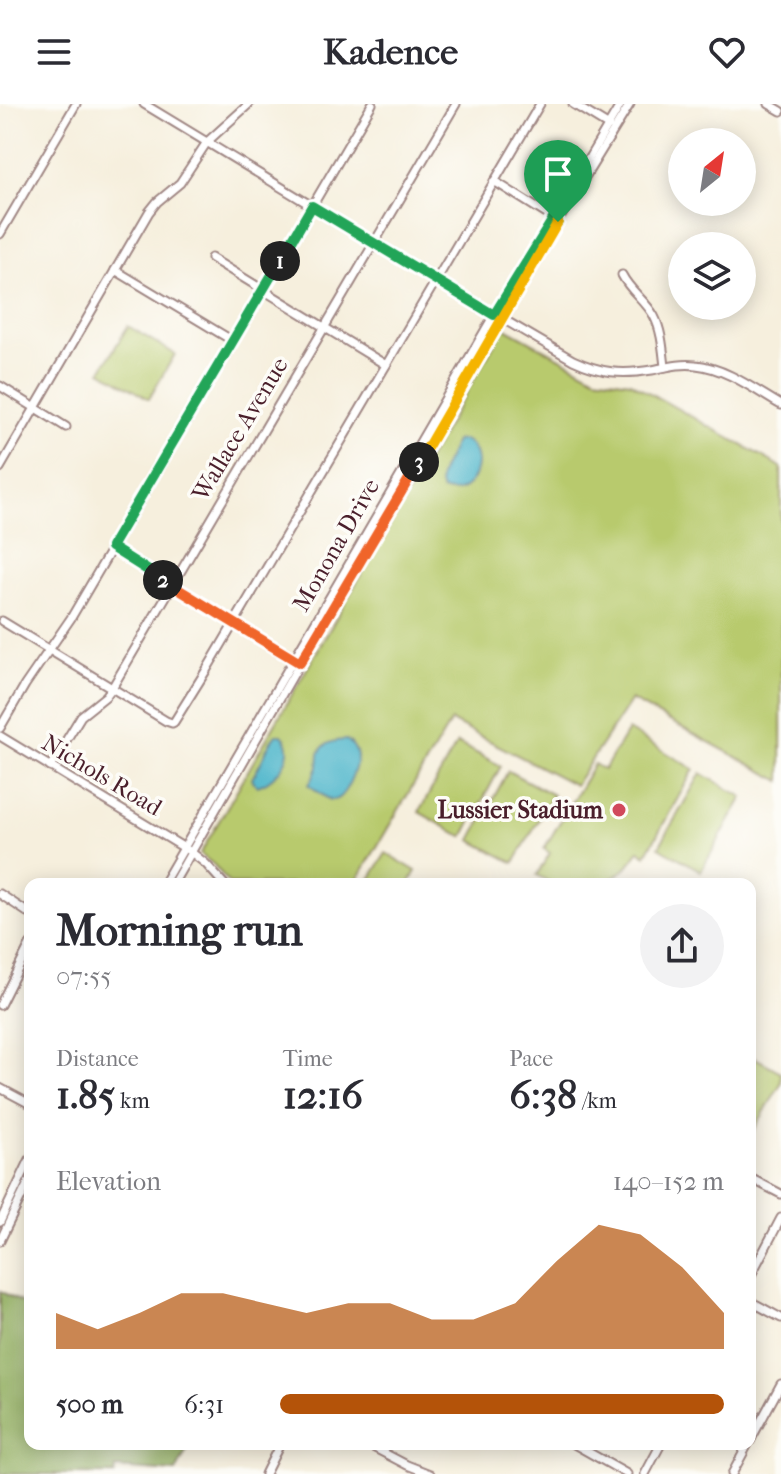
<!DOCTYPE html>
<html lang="en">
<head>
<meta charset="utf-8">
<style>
	:root { --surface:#fff; --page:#f2f2f3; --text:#2b2b33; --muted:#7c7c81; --accent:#b45309 }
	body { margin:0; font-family:"IM FELL French Canon",serif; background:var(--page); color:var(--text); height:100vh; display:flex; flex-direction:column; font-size:30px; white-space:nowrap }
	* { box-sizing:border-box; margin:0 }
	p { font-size:26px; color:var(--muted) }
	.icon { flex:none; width:44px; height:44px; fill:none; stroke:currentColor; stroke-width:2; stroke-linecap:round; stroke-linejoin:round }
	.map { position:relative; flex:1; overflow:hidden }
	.details { position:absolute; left:24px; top:774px; width:732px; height:572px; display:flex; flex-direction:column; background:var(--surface); border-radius:16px; box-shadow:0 4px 20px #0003 }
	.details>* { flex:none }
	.needle { width:52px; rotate:30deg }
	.fabs { position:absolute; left:668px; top:24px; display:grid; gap:16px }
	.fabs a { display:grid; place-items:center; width:88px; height:88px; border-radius:50%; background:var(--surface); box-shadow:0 4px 20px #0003; font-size:40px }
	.pin { position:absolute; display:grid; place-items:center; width:68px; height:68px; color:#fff; margin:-82px -34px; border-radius:50% 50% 50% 0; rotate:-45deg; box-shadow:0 0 8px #0007 }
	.pin .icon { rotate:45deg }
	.km { position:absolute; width:40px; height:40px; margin:-20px; border-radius:50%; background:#222; color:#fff; font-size:22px; line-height:40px; text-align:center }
	.round { display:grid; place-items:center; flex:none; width:84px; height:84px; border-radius:42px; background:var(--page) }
	.summary { display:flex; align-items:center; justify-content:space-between; height:136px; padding:0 32px }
	h1 { font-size:44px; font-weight:700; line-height:60px }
	.stats { display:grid; grid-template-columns:repeat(3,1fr); gap:12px; height:136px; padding:8px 32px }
	.stats div { display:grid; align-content:center }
	.stats b { font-size:40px; font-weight:700 }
	.stats small { font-size:22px; font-weight:400 }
	.stats p { font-size:22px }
	.chart { height:224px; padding:16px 32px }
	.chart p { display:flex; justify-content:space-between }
	.chart svg { width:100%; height:144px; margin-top:8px; fill:var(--accent); opacity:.7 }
	ul { padding:0 32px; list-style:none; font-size:26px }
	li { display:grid; grid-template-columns:128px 96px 1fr; align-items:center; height:60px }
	li i { height:20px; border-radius:10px; background:var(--accent) }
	header { display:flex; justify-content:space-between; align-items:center; height:104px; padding:0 32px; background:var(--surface); font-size:36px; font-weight:700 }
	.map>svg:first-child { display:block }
	.green { fill:#b8ca6d; stroke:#81744c; stroke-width:2 }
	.forest { fill:#92ae60; stroke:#6e6646; stroke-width:2 }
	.water { fill:#4db6cb; stroke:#4c6a7b; stroke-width:2 }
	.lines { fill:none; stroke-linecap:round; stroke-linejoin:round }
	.minor-casing { stroke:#a08784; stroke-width:11 }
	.minor { stroke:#fff; stroke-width:7 }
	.split-1-casing { stroke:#fff; stroke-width:16 }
	.split-2-casing { stroke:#fff; stroke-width:16 }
	.split-3-casing { stroke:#fff; stroke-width:16 }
	.split-4-casing { stroke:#fff; stroke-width:16 }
	.split-1 { stroke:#22a559; stroke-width:10 }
	.split-2 { stroke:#22a559; stroke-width:10 }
	.split-3 { stroke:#f0652b; stroke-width:10 }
	.split-4 { stroke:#f5b400; stroke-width:10 }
	.poi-dot { fill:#d1495b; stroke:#fdfcf7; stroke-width:3 }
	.labels { text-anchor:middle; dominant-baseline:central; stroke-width:7; stroke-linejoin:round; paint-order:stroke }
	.street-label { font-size:24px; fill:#4a1f2b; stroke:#fdfcf7 }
	.poi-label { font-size:24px; font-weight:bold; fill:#4a1f2b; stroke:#fdfcf7; text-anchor:end }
</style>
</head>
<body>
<header><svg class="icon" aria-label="menu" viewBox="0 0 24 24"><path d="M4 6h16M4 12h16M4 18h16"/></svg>Kadence<svg class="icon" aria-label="heart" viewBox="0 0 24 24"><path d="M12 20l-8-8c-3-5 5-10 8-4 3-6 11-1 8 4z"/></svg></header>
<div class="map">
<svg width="781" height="1370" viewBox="0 0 781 1370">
	<rect width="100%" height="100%" fill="#fdfcf7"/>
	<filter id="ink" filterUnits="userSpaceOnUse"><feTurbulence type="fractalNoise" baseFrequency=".0125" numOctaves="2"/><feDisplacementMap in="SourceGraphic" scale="16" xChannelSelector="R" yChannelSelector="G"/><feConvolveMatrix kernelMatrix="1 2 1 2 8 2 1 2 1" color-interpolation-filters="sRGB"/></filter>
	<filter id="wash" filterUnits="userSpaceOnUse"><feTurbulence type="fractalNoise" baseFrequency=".006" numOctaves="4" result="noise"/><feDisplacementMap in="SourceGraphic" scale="32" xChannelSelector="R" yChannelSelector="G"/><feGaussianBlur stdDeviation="1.8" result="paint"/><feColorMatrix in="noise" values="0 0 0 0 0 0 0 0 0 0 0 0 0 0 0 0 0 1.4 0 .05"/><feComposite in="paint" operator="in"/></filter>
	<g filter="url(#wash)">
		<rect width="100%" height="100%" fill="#f6efdd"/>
		<!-- green -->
		<g class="green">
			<polygon points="128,222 175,250 149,295 101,267"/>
			<polygon points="504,223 595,273 630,278 781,363 781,677 631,596 575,681 451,617 355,780 230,780 214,761 200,750"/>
			<polygon points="628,626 694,665 646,751 639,746 627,764 611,775 578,780 553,780 537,771 550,749 544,745 594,660 604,666"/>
			<polygon points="457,639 501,662 463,733 419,708"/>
			<polygon points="508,667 553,691 514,759 471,736"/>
			<polygon points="701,669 743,693 701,767 659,743"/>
			<polygon points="386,749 416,767 409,780 367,780"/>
			<polygon points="750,951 781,968 781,979 750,1033"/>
		</g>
		<!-- forest -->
		<polygon class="forest" points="0,1187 30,1203 30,1340 190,1340 176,1368 116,1364 115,1370 0,1370"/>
		<!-- water -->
		<g class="water">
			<path d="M464,336C491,351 472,398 442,386C435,372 445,362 450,350C452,345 453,341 455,337Z"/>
			<path d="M276,631H282C299,648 277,677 257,682L252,675C254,670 257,666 259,662C266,650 266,642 276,631Z"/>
			<path d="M347,636C352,640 356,645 357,652C357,663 345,698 331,696C325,694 315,685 309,681C311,674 316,670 318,663C318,661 319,652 319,650C323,638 336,636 347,636Z"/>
		</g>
	</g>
	<g filter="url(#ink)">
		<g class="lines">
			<defs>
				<g id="minor">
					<path d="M144,0L373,139L573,256C601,269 621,271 652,266C667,263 681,259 696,261C726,264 755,286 781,301"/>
					<polyline points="573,0 609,22"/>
					<polyline points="769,0 781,7"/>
					<polyline points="494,77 556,116"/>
					<polyline points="0,130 76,0"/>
					<polyline points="211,154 386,261"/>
					<polyline points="115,166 233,237"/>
					<path d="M622,171C630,187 646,197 654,212C662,227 663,246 665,263"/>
					<polyline points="0,282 66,323"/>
					<polyline points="0,364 149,108 157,98 180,79 207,38 249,0"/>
					<polyline points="111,443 294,556"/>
					<polyline points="2,517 166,617 172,619 174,618 207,565 540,0"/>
					<polyline points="0,624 25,581 71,514 372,0"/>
					<polyline points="0,632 191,748 206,760 224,780"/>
					<polyline points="50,663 81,612 106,592 112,584 456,0"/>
					<polyline points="163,780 494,211 535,145 621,0"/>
					<polyline points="173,780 300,559 433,334 539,148 630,0"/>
					<polyline points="0,790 30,810"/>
					<polyline points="0,901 30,841"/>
					<polyline points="0,984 30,1000"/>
					<polyline points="750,1074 781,1090"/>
					<polyline points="0,1118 30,1055"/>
					<polyline points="0,1137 30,1075"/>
					<polyline points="750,1173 781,1114"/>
					<polyline points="750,1197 781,1214"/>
					<polyline points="750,1337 781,1280"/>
					<polyline points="367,1340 407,1361 430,1370"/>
					<polyline points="574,1340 627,1370"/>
					<polyline points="265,1370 280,1340"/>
					<polyline points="645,1370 661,1340"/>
					<polyline points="732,1370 748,1340"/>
				</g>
			</defs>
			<!-- minor casing -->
			<use href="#minor" class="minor-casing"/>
			<!-- minor -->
			<use href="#minor" class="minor"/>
		</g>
	</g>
	<g class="lines" filter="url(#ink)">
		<defs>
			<polyline id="split-1" points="280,157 312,102 494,211 553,115 558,118"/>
			<polyline id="split-2" points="163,476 111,443 280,157"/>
			<polyline id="split-3" points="163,476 300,559 419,358"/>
			<polyline id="split-4" points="419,358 558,118"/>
		</defs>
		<!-- split-1 casing -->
		<use href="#split-1" class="split-1-casing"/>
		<!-- split-2 casing -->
		<use href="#split-2" class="split-2-casing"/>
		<!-- split-3 casing -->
		<use href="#split-3" class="split-3-casing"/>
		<!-- split-4 casing -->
		<use href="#split-4" class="split-4-casing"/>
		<!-- split-1 -->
		<use href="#split-1" class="split-1"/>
		<!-- split-2 -->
		<use href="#split-2" class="split-2"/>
		<!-- split-3 -->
		<use href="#split-3" class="split-3"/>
		<!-- split-4 -->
		<use href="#split-4" class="split-4"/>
	</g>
	<!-- markers -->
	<circle class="poi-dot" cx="619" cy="706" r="8"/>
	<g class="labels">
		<!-- street labels -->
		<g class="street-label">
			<text transform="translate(240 325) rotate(-59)">Wallace Avenue</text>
			<text transform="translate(336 441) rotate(-60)">Monona Drive</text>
			<text transform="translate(102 671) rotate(31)">Nichols Road</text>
		</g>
		<!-- poi labels -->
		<g class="poi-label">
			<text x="603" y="706">Lussier Stadium</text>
		</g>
	</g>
</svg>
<div class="fabs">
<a><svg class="needle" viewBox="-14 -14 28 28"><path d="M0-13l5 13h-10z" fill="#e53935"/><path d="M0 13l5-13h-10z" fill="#7c7c81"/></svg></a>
<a><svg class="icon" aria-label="layers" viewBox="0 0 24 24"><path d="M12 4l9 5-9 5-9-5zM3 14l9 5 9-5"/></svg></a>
</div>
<div class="pin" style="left:558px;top:118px;background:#1e9e55"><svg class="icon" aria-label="arrive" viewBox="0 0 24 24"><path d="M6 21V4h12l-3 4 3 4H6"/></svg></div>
<b class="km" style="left:280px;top:157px">1</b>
<b class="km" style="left:163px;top:476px">2</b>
<b class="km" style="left:419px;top:358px">3</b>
<section class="details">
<div class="summary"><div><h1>Morning run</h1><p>07:55</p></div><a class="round"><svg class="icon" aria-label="share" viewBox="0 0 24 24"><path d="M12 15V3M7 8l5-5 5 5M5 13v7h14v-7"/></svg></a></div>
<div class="stats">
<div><p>Distance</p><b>1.85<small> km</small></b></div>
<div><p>Time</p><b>12:16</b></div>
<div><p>Pace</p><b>6:38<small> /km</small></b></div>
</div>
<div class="chart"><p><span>Elevation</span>140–152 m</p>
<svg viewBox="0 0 160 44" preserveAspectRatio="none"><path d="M0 44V33L10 38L20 33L30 27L40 27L50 30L60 33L70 30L80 30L90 35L100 35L110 30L120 17L130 6L140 9L150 19L160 33V44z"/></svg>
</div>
<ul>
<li><b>500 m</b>6:31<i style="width:100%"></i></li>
</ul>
</section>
</div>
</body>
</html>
